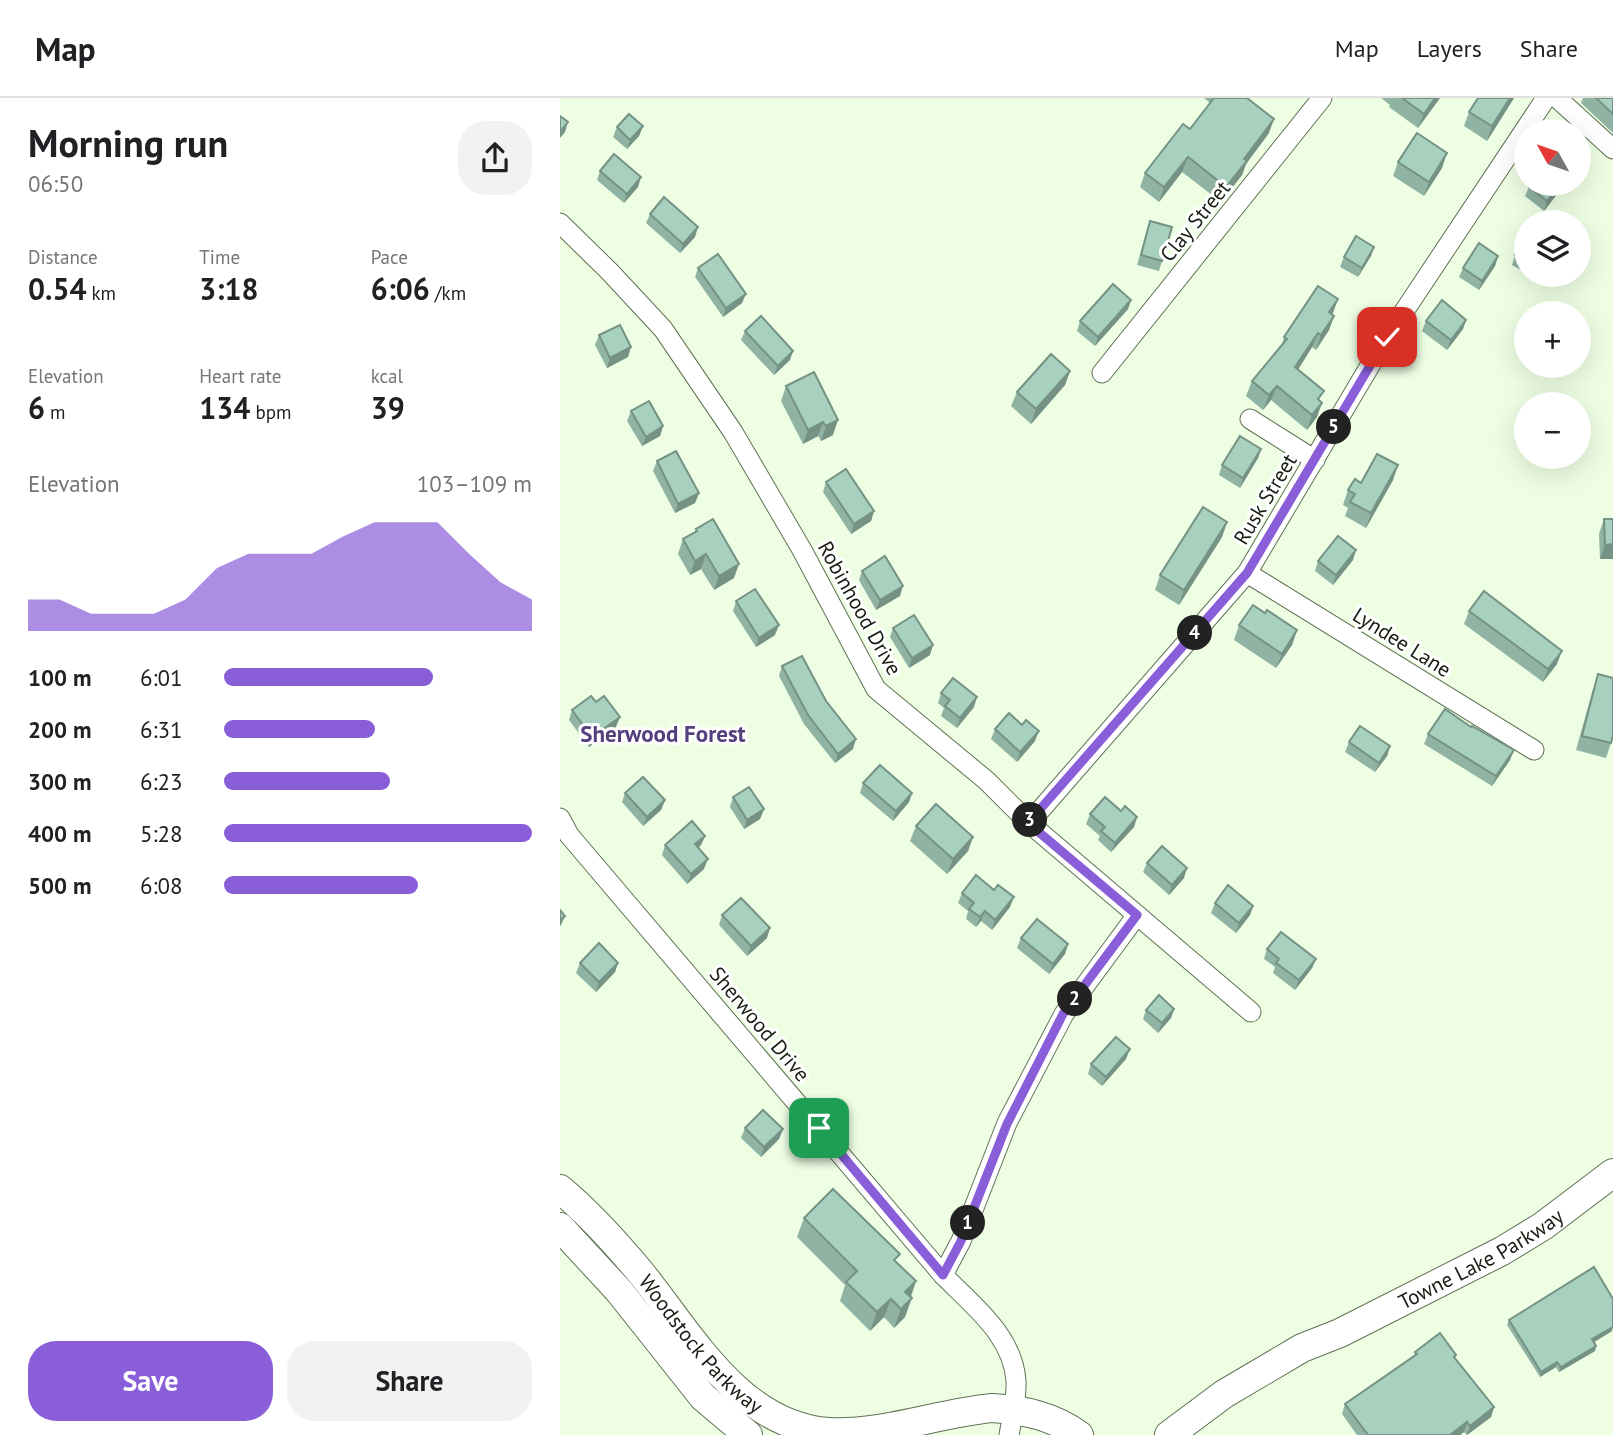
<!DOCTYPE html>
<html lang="en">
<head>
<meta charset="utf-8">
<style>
	:root { --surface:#fff; --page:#f2f2f2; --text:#202124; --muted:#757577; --line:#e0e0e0; --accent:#895ed8 }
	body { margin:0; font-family:"PT Sans",sans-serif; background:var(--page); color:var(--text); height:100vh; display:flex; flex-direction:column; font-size:26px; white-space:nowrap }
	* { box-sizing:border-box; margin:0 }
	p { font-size:23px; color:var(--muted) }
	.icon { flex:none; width:38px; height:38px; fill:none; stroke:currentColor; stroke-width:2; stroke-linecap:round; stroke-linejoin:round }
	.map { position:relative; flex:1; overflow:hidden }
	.panel { display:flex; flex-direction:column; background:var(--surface); width:560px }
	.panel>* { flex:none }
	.needle { width:46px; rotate:310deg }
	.controls { position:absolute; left:954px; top:21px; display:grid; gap:14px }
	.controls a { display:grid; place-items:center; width:77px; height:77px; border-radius:50%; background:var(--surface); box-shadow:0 7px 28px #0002; font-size:35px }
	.pin { position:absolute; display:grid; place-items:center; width:60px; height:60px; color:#fff; margin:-30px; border-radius:14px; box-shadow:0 4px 10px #0006 }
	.km { position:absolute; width:35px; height:35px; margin:-18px; border-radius:50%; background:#222; color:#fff; font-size:19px; line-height:35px; text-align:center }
	.round { display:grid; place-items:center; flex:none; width:74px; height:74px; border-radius:28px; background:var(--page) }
	.headline { display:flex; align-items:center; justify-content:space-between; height:119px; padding:0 28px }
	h1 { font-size:38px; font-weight:700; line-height:52px }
	.figures { display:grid; grid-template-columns:repeat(3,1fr); gap:10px; height:119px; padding:7px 28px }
	.figures div { display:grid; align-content:center }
	.figures b { font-size:30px; font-weight:700 }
	.figures small { font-size:19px; font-weight:400 }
	.figures p { font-size:19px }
	.chart { height:196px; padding:14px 28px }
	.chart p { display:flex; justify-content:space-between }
	.chart svg { width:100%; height:126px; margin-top:7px; fill:var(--accent); opacity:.7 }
	.button { display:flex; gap:14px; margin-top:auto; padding:14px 28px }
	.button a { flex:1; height:80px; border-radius:28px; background:var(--accent); color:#fff; font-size:28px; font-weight:700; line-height:80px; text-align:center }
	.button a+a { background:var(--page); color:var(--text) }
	ul { padding:0 28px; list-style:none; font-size:23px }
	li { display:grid; grid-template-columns:112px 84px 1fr; align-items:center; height:52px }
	li i { height:18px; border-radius:9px; background:var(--accent) }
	header { display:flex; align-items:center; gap:42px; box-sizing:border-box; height:98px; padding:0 35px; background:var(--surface); border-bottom:2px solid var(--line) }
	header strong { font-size:33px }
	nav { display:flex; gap:38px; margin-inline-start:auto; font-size:24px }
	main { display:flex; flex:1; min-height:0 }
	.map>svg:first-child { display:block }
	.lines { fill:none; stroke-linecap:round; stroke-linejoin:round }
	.minor-casing { stroke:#5f7255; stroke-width:21 }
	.secondary-casing { stroke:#5f7255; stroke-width:30 }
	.minor { stroke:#fff; stroke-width:19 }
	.secondary { stroke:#fff; stroke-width:28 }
	.wall { fill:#90b3a3 }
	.shaded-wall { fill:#759285 }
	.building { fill:#a7d0be; stroke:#759285; stroke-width:2 }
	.route-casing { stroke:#fff; stroke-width:14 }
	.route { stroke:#895ed8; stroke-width:9 }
	.labels { text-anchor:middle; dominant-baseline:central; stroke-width:6; stroke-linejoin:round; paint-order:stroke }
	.street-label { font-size:21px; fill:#161d12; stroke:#fff }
	.neighbourhood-label { font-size:23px; font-weight:bold; fill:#54407d; stroke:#fff }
</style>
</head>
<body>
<header>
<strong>Map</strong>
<nav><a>Map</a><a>Layers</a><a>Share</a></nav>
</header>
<main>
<section class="panel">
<div class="headline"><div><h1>Morning run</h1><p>06:50</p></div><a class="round"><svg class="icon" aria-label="share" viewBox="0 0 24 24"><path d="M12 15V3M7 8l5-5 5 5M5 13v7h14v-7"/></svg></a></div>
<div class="figures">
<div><p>Distance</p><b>0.54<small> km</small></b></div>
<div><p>Time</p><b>3:18</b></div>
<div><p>Pace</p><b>6:06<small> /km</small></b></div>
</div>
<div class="figures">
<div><p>Elevation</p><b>6<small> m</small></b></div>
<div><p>Heart rate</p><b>134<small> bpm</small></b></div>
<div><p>kcal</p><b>39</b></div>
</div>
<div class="chart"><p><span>Elevation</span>103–109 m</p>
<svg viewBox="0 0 160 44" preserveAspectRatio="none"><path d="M0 44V33L10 33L20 38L30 38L40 38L50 33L60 22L70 17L80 17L90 17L100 11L110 6L120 6L130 6L140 17L150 27L160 33V44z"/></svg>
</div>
<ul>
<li><b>100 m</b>6:01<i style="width:68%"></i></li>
<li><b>200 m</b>6:31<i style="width:49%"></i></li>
<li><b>300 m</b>6:23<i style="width:54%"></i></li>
<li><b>400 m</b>5:28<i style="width:100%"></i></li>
<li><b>500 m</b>6:08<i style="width:63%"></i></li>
</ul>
<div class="button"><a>Save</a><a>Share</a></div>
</section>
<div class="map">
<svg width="1053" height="1337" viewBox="0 0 1053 1337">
	<rect width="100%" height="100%" fill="#edfee3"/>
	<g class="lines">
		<defs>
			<g id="minor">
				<polyline points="997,0 1053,51"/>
				<polyline points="0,125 50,174 103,231 173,334 242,452 316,591 427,683 469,725 691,914"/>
				<polyline points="542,275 762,0"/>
				<polyline points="690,321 755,362"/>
				<polyline points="687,475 974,652"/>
				<path d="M0,720L9,737L383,1177C412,1207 453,1237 456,1283C457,1300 452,1320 449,1337"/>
				<polyline points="469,725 687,475 827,239 986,0"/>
				<polyline points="383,1177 401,1143 447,1025 504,916 577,817"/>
			</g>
			<g id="secondary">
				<path id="s1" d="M0,1091C30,1116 56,1145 81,1175C131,1237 180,1328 269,1334C322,1337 379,1315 432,1310C464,1312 493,1318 519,1337"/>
				<polyline points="0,1129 59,1193 143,1299 188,1337"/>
				<path id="s2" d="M609,1337L664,1296L742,1250L780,1235L942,1153L983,1128L1053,1075"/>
			</g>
		</defs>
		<!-- minor casing -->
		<use href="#minor" class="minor-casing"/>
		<!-- secondary casing -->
		<use href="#secondary" class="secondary-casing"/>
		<!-- minor -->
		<use href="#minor" class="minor"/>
		<!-- secondary -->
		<use href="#secondary" class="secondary"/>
	</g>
	<!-- wall -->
	<g class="wall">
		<polygon points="644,0 687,0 709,35 686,66 682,77 661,104 622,74 599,104 580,89 585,75 630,31 650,5"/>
		<polygon points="821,0 880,0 858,30 829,9 830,7"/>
		<polygon points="918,0 954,0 927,43 904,28 909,14"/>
		<polygon points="1023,0 1053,0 1053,35 1021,5"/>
		<polygon points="83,28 79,38 67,51 53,39 57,29"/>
		<polygon points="838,64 882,70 864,98 833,78"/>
		<polygon points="40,73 78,89 64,105 37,82"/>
		<polygon points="1005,86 984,113 965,98 969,89"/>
		<polygon points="90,116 135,139 120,155 86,125"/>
		<polygon points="590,123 602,163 599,173 577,167"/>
		<polygon points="966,140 966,175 952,167 955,157"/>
		<polygon points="814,149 811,158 798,179 780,169 784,159"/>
		<polygon points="938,158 935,168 919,192 899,179 903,170"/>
		<polygon points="138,170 182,205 163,219 135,179"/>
		<polygon points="571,202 568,211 535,248 517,233 520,223"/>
		<polygon points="772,216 774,218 769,232 756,252 752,249 738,272 760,303 757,319 747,332 711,302 703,312 686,298 692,283 722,247 724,239"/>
		<polygon points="906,222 903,231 887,252 862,233 866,223"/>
		<polygon points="185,233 230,262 214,277 181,242"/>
		<polygon points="39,237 68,259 47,270 35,247"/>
		<polygon points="510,273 505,287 471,326 451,308 457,294"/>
		<polygon points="254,274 273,337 261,343 258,338 243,346 221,303 226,288"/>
		<polygon points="71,313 103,328 100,338 82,348 67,323"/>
		<polygon points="701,351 698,360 680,390 659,377 662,367"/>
		<polygon points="97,363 139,395 135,405 115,415 93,373"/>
		<polygon points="838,367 833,382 806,430 785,418 788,410 783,407 788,392"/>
		<polygon points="266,384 314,413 311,423 291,436 263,394"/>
		<polygon points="1044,421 1053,461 1040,461 1039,436"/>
		<polygon points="667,424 662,439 619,507 595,492 600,477"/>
		<polygon points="136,431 174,480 154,492 141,471 130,477 118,456 123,441 135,434"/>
		<polygon points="793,462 773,487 755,473 758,463"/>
		<polygon points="302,473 340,498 316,512 299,482"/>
		<polygon points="176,503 215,537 196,549 173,513"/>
		<polygon points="909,513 997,566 983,584 904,526"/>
		<polygon points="705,515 737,532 732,547 716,570 674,542 679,527"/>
		<polygon points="333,530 370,557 349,570 330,539"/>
		<polygon points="222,568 293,651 275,665 244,626 219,578"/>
		<polygon points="1038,576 1051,645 1046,660 1016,652 1033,591"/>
		<polygon points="381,595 414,609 397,630 381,618 384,610 378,605"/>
		<polygon points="36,604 56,629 29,649 9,622 12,612"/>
		<polygon points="435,631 475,643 457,664 431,641"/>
		<polygon points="868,636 950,662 932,688 864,646"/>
		<polygon points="789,644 830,648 827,658 815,674 785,654"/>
		<polygon points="303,685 352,695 349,704 333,723 300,695"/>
		<polygon points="65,695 105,702 101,712 83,728 62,704"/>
		<polygon points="173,699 204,711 200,721 184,731 170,709"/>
		<polygon points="561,713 577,719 574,729 551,754 538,742 540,738 526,726 530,716"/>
		<polygon points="356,728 413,739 408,753 387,776 350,743"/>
		<polygon points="145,738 141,747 138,750 144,771 127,786 102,757 105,747"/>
		<polygon points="587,765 624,780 609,797 583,774"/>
		<polygon points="402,795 450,809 432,832 421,823 416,829 406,821 408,813 398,805"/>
		<polygon points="655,805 693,808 690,817 676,835 651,815"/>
		<polygon points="162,817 207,840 187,858 159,827"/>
		<polygon points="461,840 508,846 505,856 489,876 457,850"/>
		<polygon points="707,851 756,861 752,870 735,892 713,875 715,869 704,861"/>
		<polygon points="20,865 58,865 55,874 36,894 16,875"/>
		<polygon points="614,911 611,920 598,935 583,921 586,912"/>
		<polygon points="566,961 542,988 528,976 531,966"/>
		<polygon points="185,1030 223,1031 219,1041 201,1059 181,1040"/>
		<polygon points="244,1120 337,1164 356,1183 345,1219 334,1230 324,1219 310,1233 280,1203 285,1187 237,1139"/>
		<polygon points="949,1222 1052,1233 1034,1244 1036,1248 1035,1253 999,1274 996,1269 980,1279 947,1227"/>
		<polygon points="855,1254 896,1257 895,1260 934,1309 931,1319 907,1337 904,1334 900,1337 797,1337 782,1316 785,1306 854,1258"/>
	</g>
	<!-- shaded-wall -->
	<g class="shaded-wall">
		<polygon points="875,0 880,0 858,30 864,16"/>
		<polygon points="950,0 954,0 927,43 932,28"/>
		<polygon points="714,21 709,35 686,66 682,77 661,104 666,89 684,61"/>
		<polygon points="8,24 5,34 0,40 0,34"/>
		<polygon points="83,28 79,38 67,51 70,42"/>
		<polygon points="887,55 882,70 864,98 869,84"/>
		<polygon points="628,59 622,74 599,104 604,89"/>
		<polygon points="81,79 78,89 64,105 67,96"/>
		<polygon points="1001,86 1005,86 984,113 987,103"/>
		<polygon points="138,129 135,139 120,155 123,146"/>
		<polygon points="814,149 811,158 798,179 802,170"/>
		<polygon points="938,158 935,168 919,192 922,183"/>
		<polygon points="186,196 182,205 163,219 166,210"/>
		<polygon points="778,201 773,215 764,229 769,214"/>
		<polygon points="571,202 568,211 535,248 538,239"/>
		<polygon points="774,218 769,232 756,252 761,237"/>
		<polygon points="906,222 903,231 887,252 891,242"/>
		<polygon points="758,235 752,249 730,284 735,269"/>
		<polygon points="71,249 68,259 47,270 50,260"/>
		<polygon points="233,253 230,262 214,277 218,268"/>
		<polygon points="510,273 505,287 471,326 476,311"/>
		<polygon points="717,288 711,302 703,312 709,297"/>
		<polygon points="762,305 757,319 747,332 752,317"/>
		<polygon points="278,322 273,337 261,343 266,328"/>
		<polygon points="263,324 258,338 243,346 248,332"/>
		<polygon points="103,328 100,338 82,348 86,339"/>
		<polygon points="701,351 698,360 680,390 683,380"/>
		<polygon points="838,367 833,382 806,430 811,415"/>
		<polygon points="139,395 135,405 115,415 118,406"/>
		<polygon points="314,413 311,423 291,436 294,426"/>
		<polygon points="667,424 662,439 619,507 624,492"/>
		<polygon points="1053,446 1053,461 1040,461 1045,447"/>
		<polygon points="796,452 793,462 773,487 776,477"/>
		<polygon points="146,456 141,471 130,477 135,463"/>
		<polygon points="179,466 174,480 154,492 159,478"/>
		<polygon points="343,488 340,498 316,512 320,502"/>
		<polygon points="219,527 215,537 196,549 199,540"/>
		<polygon points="737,532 732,547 716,570 722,556"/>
		<polygon points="373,547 370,557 349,570 352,560"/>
		<polygon points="1002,553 997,566 983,584 988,571"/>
		<polygon points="417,599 414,609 397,630 400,620"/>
		<polygon points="60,619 56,629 29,649 32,639"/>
		<polygon points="479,633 475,643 457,664 460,654"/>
		<polygon points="296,641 293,651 275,665 278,656"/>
		<polygon points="830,648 827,658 815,674 819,665"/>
		<polygon points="954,652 950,662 932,688 936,678"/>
		<polygon points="352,695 349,704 333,723 336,713"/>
		<polygon points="105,702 101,712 83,728 87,719"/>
		<polygon points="204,711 200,721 184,731 187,722"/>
		<polygon points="577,719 574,729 551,754 555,745"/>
		<polygon points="145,738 141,747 131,756 135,746"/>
		<polygon points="413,739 408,753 387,776 393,761"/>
		<polygon points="148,761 144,771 127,786 131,776"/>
		<polygon points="627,770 624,780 609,797 612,787"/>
		<polygon points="454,799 450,809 432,832 435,822"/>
		<polygon points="693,808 690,817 676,835 679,825"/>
		<polygon points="425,813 421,823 416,829 420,819"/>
		<polygon points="5,818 1,827 0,828 0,822"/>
		<polygon points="210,830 207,840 187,858 191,848"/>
		<polygon points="508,846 505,856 489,876 493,866"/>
		<polygon points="756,861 752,870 735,892 739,882"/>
		<polygon points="58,865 55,874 36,894 39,884"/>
		<polygon points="614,911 611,920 598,935 602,925"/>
		<polygon points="570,951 566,961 542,988 546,979"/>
		<polygon points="223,1031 219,1041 201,1059 204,1049"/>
		<polygon points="356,1183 349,1202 345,1194"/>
		<polygon points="352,1200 345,1219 334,1230 341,1211"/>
		<polygon points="331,1201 324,1219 310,1233 317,1214"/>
		<polygon points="1053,1225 1052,1233 1031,1246 1032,1241"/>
		<polygon points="1036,1248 1035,1253 999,1274 1001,1269"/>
		<polygon points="997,1264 996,1269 980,1279 981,1274"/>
		<polygon points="934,1309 931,1319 907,1337 910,1328"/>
		<polygon points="907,1324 904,1334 900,1337 890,1337"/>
	</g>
	<!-- building -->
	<g class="building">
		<polygon points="654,0 687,0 714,21 684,61 687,63 666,89 628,59 604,89 585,75 623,26 630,31"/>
		<polygon points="842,0 875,0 864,16"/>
		<polygon points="918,0 950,0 932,28 909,14"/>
		<polygon points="1036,0 1053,0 1053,16"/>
		<polygon points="69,16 83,28 70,42 57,29"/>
		<polygon points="0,18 8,24 0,34"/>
		<polygon points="857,35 887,55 869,84 838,64"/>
		<polygon points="54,56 81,79 67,96 40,73"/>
		<polygon points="971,86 1001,86 987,103 969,89"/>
		<polygon points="104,99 138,129 123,146 90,116"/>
		<polygon points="590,123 612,129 602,163 581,157"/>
		<polygon points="796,138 814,149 802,170 784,159"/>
		<polygon points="966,140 966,163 955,157"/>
		<polygon points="919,145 938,158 922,183 903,170"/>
		<polygon points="158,156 186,196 166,210 138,170"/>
		<polygon points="553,186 571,202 538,239 520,223"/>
		<polygon points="758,188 778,201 769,214 774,218 761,237 758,235 735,269 764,293 758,301 762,305 752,317 717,288 709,297 692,283 727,241 724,239"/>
		<polygon points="882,202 906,222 891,242 866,223"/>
		<polygon points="201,218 233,253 218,268 185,233"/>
		<polygon points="60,227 71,249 50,260 39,237"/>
		<polygon points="491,256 510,273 476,311 457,294"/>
		<polygon points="254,274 278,322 266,328 263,324 248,332 226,288"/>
		<polygon points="89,303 103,328 86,339 71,313"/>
		<polygon points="680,338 701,351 683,380 662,367"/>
		<polygon points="116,353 139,395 118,406 97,363"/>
		<polygon points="817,356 838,367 811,415 790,404 795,396 788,392 795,381 801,385"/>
		<polygon points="286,371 314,413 294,426 266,384"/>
		<polygon points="643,409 667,424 624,492 600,477"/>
		<polygon points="153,421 179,466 159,478 146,456 135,463 123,441 137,433 136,431"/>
		<polygon points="1044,421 1053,421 1053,446 1045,447"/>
		<polygon points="778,438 796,452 776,477 758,463"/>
		<polygon points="325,458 343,488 320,502 302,473"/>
		<polygon points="195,491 219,527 199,540 176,503"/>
		<polygon points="924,493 1002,553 988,571 909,513"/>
		<polygon points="693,507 705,515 707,512 737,532 722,556 679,527"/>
		<polygon points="354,517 373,547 352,560 333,530"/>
		<polygon points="242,558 266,603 296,641 278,656 248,617 222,568"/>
		<polygon points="1038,576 1053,580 1053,637 1051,645 1022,638"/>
		<polygon points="393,580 417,599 400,620 385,608 390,602 381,595"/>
		<polygon points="31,598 36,604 44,598 60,619 32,639 12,612"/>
		<polygon points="885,611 911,629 912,628 954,652 936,678 868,636"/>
		<polygon points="449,615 462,627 466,622 479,633 460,654 435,631"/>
		<polygon points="800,628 830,648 819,665 789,644"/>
		<polygon points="320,667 352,695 336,713 303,685"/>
		<polygon points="83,679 105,702 87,719 65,695"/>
		<polygon points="189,689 204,711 187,722 173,699"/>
		<polygon points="545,699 561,713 565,708 577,719 555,745 541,733 545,729 530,716"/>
		<polygon points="376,706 413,739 393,761 356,728"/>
		<polygon points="132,723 145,738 135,746 148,761 131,776 105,747"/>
		<polygon points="602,748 627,770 612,787 587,765"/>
		<polygon points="416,777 434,792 438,787 454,799 435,822 425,813 420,819 409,811 414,805 402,795"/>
		<polygon points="668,787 693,808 679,825 655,805"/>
		<polygon points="181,800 210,830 191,848 162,817"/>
		<polygon points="0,812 5,818 0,822"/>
		<polygon points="477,821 508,846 493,866 461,840"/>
		<polygon points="721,834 756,861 739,882 716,865 719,861 707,851"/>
		<polygon points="39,845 58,865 39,884 20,865"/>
		<polygon points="599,897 614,911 602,925 586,912"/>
		<polygon points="556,939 570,951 546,979 531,966"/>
		<polygon points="203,1012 223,1031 204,1049 185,1030"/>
		<polygon points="273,1091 340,1156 334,1162 356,1183 345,1194 352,1200 341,1211 331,1201 317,1214 286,1184 297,1173 244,1120"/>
		<polygon points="1034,1169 1053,1201 1053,1229 1032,1241 1036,1248 1001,1269 997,1264 981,1274 949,1222"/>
		<polygon points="880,1235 896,1257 894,1259 934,1309 910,1328 907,1324 890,1337 808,1337 785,1306 857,1256 855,1254"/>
	</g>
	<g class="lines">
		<defs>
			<polyline id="route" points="259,1030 383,1177 401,1143 447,1026 503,916 577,817 468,725 687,475 827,239"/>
		</defs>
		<!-- route casing -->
		<use href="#route" class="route-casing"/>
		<!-- route -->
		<use href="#route" class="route"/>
	</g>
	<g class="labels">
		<!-- street labels -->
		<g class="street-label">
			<text transform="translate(635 123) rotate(-51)">Clay Street</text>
			<text transform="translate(705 401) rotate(-59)">Rusk Street</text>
			<text transform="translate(300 510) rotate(61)">Robinhood Drive</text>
			<text transform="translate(842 544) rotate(32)">Lyndee Lane</text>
			<text transform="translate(200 926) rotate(50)">Sherwood Drive</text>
			<text stroke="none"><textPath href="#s2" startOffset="359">Towne Lake Parkway</textPath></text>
			<text stroke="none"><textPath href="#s1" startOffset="210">Woodstock Parkway</textPath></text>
		</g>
		<!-- neighbourhood labels -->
		<g class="neighbourhood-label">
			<text x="103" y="635">Sherwood Forest</text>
		</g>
	</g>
</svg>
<div class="controls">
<a><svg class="needle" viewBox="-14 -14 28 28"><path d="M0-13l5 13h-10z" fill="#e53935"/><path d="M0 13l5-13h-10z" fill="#757577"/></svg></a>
<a><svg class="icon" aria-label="layers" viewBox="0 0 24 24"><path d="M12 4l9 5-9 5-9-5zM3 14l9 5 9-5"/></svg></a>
<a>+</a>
<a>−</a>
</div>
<div class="pin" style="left:259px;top:1030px;background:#1e9e55"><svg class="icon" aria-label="arrive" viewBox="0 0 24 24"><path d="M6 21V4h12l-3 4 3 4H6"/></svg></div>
<div class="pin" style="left:827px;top:239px;background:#d93025"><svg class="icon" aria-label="check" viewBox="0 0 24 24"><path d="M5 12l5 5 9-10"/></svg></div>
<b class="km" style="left:408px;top:1125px">1</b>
<b class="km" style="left:515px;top:901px">2</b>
<b class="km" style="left:470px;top:722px">3</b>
<b class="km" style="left:635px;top:535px">4</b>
<b class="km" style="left:774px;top:329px">5</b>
</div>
</main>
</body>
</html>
